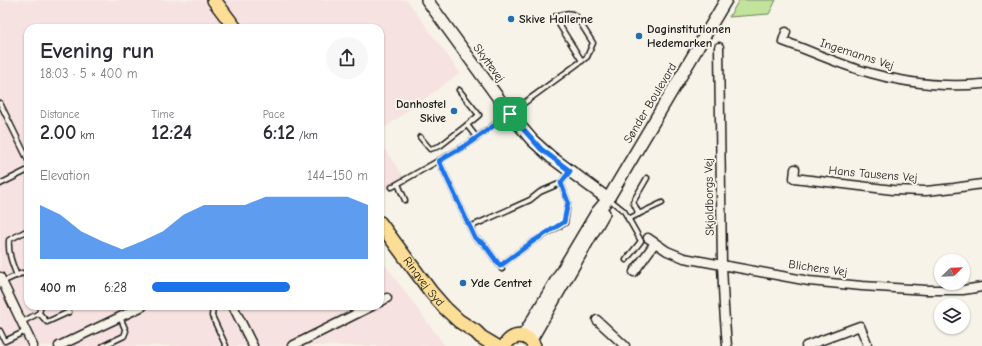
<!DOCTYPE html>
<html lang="en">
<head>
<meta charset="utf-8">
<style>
	:root { --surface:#fff; --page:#f7f7f7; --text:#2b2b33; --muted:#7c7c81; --accent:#1a73e8 }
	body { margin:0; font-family:"Comic Neue",sans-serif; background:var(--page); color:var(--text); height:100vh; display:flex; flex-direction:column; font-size:15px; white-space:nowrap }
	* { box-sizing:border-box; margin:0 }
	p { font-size:13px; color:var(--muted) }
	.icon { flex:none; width:22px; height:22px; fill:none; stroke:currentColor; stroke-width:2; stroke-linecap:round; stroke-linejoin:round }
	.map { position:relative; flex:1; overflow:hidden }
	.panel { position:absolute; left:24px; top:24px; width:360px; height:286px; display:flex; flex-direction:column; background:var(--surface); border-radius:12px; box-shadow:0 1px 3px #0004 }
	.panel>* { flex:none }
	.needle { width:26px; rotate:67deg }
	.fabs { position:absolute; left:934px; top:254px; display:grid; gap:8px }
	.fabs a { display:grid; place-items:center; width:36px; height:36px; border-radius:50%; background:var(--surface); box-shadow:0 1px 3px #0004; font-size:20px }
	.pin { position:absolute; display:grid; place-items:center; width:34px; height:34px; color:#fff; margin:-17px; border-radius:8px; box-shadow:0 2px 6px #0006 }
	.round { display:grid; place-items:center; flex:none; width:42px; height:42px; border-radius:21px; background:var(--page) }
	.headline { display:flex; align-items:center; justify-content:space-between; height:68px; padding:0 16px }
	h1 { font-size:22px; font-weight:700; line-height:30px }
	.metrics { display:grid; grid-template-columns:repeat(3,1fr); gap:6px; height:68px; padding:4px 16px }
	.metrics div { display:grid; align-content:center }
	.metrics b { font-size:20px; font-weight:700 }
	.metrics small { font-size:11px; font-weight:400 }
	.metrics p { font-size:11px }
	.chart { height:112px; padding:8px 16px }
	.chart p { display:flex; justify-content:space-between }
	.chart svg { width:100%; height:72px; margin-top:4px; fill:var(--accent); opacity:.7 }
	ul { padding:0 16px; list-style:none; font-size:13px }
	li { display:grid; grid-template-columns:64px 48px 1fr; align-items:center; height:30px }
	li i { height:10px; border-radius:5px; background:var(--accent) }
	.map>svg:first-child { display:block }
	.built { fill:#f6e2e1 }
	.green { fill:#c2e39c; stroke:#6f805c }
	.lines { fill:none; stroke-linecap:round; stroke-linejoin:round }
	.lane-casing { stroke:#1c1c1c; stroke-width:7 }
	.street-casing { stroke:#1c1c1c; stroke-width:11 }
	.secondary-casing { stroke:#1c1c1c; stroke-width:14 }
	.primary-casing { stroke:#1c1c1c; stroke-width:16 }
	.lane { stroke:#f7f3e8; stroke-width:4 }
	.street { stroke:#f7f3e8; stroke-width:8 }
	.secondary { stroke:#f7f3e8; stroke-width:11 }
	.primary { stroke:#fdde96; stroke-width:13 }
	.route-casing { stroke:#fff; stroke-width:8 }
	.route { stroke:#1a73e8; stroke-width:5 }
	.poi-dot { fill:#1f6fb2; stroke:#f7f3e8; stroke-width:1.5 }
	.labels { text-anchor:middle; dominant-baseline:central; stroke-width:4; stroke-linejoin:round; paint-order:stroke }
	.poi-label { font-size:12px; font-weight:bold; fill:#1c1c1c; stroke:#f7f3e8; text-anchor:start }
	.street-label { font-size:12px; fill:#1c1c1c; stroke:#f7f3e8 }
</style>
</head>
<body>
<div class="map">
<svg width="982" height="346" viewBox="0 0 982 346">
	<rect width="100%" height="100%" fill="#f7f3e8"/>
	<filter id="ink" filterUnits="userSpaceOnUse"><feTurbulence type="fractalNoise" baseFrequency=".025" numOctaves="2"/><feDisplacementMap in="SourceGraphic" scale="8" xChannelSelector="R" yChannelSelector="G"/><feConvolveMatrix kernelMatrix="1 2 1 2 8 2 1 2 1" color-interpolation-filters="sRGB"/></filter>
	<g filter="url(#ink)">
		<!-- built -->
		<g class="built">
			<polygon points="0,0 407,0 460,73 380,131 380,28 28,28 28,306 380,306 380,258 445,346 0,346"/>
			<polygon points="380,143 404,177 380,194"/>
		</g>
		<!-- green -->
		<polygon class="green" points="739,0 776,0 769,14 729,17"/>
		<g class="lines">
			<defs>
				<g id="lane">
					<polyline points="459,90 479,115 467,125 477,138"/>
					<polyline points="0,103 28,160"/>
					<polyline points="420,137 430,149 440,146 467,125"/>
					<polyline points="439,161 475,238 484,244 502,269"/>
					<polyline points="0,184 28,170"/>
					<polyline points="398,184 405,200"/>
					<path d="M392,187L468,144L587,57L593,43L576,16C569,11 564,14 556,16L560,26L582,61"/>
					<polyline points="609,199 624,211 641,241 626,260"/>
					<polyline points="639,214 633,202 647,178"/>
					<polyline points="628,219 662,203"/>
					<polyline points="470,227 530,200 540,192 561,183 569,172"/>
					<polyline points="500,266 532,242 565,223 568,202 561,183"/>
					<path d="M17,276C12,263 8,254 9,240L28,230"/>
					<polyline points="2,282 22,273 26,275 28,279"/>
					<polyline points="213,306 212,316 226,346"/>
					<polyline points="39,313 47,322 69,312 66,306"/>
					<polyline points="22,322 39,313 41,306"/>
					<polyline points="0,331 5,341 26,331"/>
					<polyline points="103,346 124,336 126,331 120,317"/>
				</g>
				<g id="street">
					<path d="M786,32L783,41C808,50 834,62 860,70C899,82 941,88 982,84"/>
					<polyline points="719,47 722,265 724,307 727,346"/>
					<polyline points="795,169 794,178 893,190 926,191 954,188 982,184"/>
					<polyline points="648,238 667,251 684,258 809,281 862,286 926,290 963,290 982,287"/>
					<polyline points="634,272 655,243"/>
					<polyline points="0,277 33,346"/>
					<polyline points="380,302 387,298"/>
					<polyline points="233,306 253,346"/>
					<polyline points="597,320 625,346"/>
					<polyline points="59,346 143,306"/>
					<polyline points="292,346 372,306"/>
					<polyline points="806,346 860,326 867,343"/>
				</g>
				<g id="secondary">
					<polyline points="427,0 510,114 532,140 551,157 608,199"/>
					<polyline points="523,336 597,212 608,199 726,0"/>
					<polyline points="531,340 604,213"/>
				</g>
				<g id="primary">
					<polyline points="214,0 235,28"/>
					<path id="s1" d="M380,223L431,292L445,308L459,321L476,332L481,337L496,346"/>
					<path d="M505,346C511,333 528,333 534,346"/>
				</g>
			</defs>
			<!-- lane casing -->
			<use href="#lane" class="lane-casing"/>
			<!-- street casing -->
			<use href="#street" class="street-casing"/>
			<!-- secondary casing -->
			<use href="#secondary" class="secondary-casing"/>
			<!-- primary casing -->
			<use href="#primary" class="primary-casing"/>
			<!-- lane -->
			<use href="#lane" class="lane"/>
			<!-- street -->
			<use href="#street" class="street"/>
			<!-- secondary -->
			<use href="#secondary" class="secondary"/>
			<!-- primary -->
			<use href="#primary" class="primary"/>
		</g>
	</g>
	<g class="lines" filter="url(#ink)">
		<defs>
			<polygon id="route" points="510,114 541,149 570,171 561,183 568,202 564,222 532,242 500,266 484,244 475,238 439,161 468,144"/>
		</defs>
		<!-- route casing -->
		<use href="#route" class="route-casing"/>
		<!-- route -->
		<use href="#route" class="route"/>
	</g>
	<!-- markers -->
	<g class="poi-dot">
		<circle cx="511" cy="19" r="4"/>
		<circle cx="639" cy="36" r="4"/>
		<circle cx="454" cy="111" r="4"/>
		<circle cx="463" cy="283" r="4"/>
	</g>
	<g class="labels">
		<!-- poi labels -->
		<g class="poi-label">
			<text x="519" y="19">Skive Hallerne</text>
			<text x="647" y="29">Daginstitutionen<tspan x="647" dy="14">Hedemarken</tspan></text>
			<text x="446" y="104" text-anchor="end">Danhostel<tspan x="446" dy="14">Skive</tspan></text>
			<text x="471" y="283">Yde Centret</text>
		</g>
		<!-- street labels -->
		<g class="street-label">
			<text transform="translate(857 54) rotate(18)">Ingemanns Vej</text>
			<text transform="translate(489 63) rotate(54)">Skyttevej</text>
			<text transform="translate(650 103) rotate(-59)">Sønder Boulevard</text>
			<text transform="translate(873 174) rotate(5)">Hans Tausens Vej</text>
			<text transform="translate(709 197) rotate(-91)">Skjoldborgs Vej</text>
			<text transform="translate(818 268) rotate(8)">Blichers Vej</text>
			<text stroke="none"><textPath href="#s1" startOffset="73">Ringvej Syd</textPath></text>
		</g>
	</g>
</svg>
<div class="fabs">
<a><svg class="needle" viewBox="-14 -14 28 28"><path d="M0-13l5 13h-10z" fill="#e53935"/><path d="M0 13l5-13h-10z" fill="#7c7c81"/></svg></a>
<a><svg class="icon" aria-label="layers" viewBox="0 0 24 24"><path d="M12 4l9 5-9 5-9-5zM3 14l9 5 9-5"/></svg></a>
</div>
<div class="pin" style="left:510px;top:114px;background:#1e9e55"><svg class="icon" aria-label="arrive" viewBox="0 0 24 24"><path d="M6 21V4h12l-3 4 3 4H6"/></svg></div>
<section class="panel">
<div class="headline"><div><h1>Evening run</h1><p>18:03 · 5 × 400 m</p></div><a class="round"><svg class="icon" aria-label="share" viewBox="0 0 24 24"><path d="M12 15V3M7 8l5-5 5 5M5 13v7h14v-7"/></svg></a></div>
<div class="metrics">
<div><p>Distance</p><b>2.00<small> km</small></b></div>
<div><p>Time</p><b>12:24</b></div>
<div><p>Pace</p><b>6:12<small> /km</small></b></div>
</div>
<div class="chart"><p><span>Elevation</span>144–150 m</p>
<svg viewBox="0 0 160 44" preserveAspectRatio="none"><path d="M0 44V11L10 17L20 27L30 33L40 38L50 33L60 27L70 17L80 11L90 11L100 11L110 6L120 6L130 6L140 6L150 6L160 11V44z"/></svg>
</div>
<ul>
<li><b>400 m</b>6:28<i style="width:64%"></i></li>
</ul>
</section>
</div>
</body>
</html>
